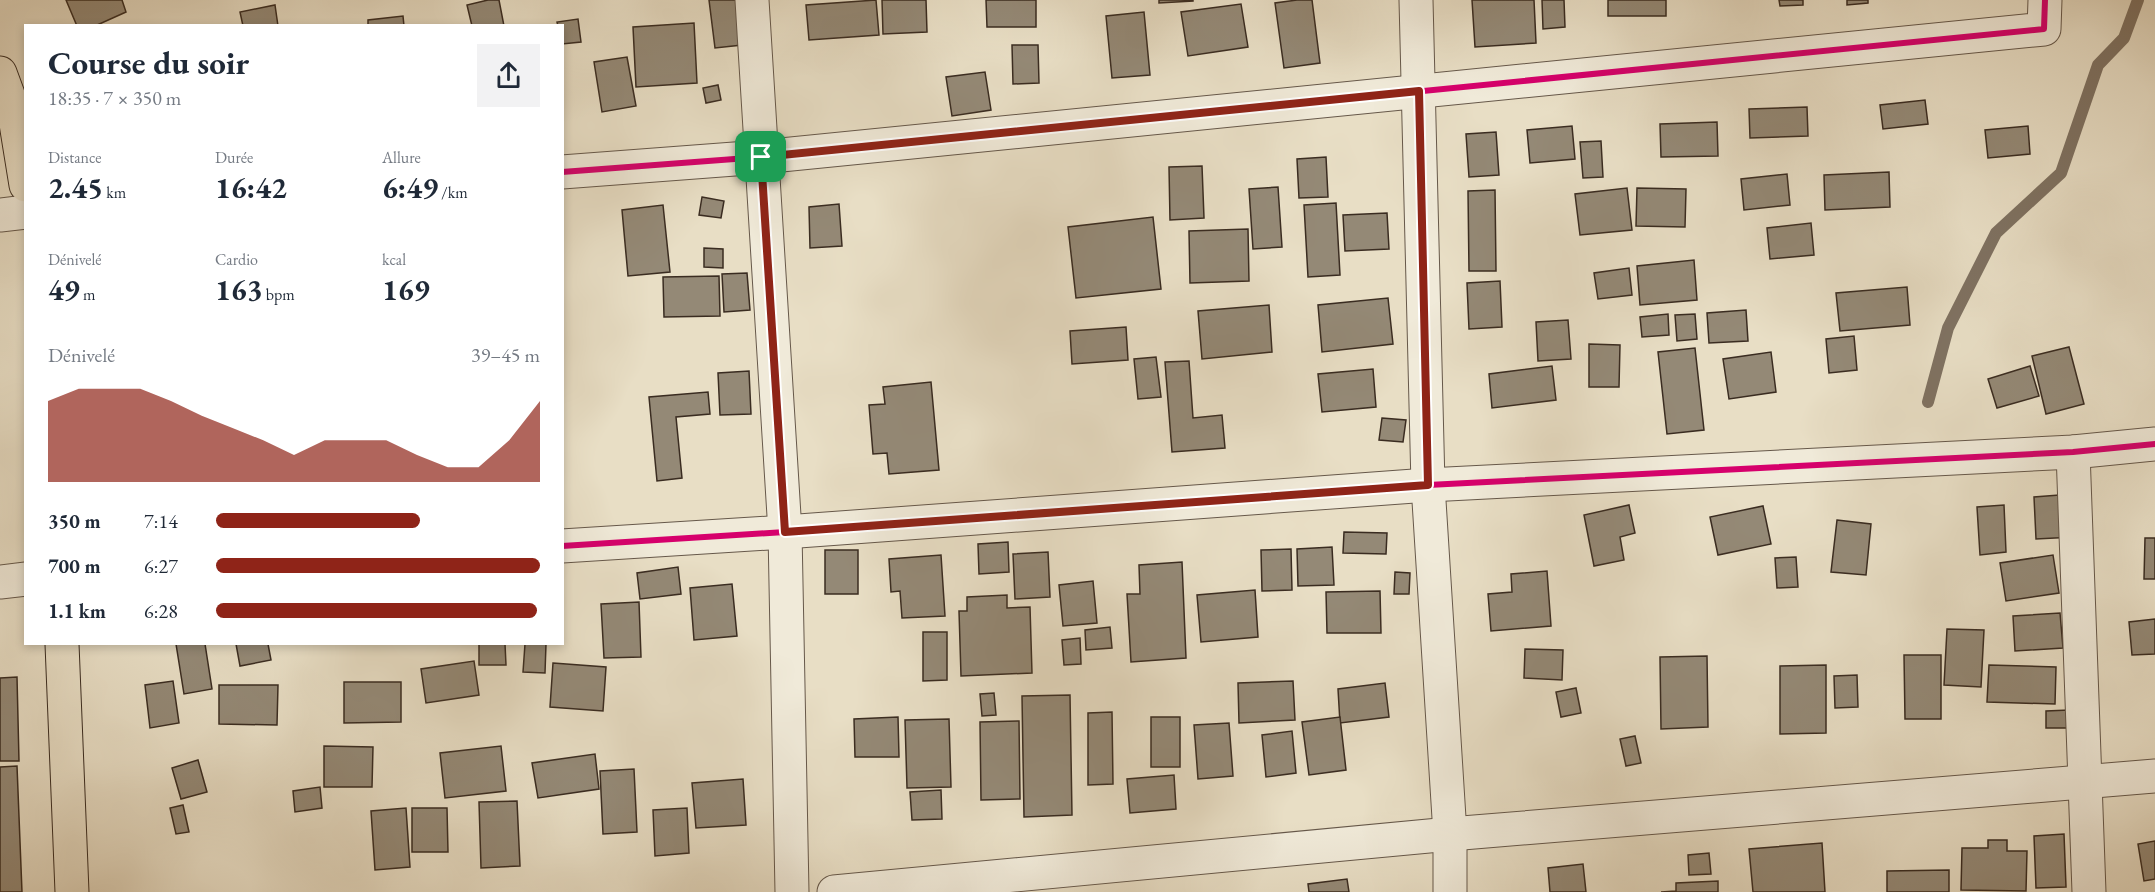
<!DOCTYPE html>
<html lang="fr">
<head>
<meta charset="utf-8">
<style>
	:root { --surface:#fff; --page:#f2f2f3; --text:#1f2937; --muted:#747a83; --accent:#8f2418 }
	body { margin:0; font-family:"EB Garamond",serif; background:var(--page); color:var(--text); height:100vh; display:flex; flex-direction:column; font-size:22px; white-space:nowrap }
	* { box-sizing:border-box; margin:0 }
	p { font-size:20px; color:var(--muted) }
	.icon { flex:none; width:33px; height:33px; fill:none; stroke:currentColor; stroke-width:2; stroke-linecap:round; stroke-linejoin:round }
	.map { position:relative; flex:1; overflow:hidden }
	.sheet { position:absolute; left:24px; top:24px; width:540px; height:621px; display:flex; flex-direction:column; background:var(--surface); border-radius:0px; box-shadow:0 3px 9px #0003 }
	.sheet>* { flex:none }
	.pin { position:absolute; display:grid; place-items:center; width:51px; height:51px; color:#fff; margin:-26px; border-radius:12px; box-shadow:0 3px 9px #0006 }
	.round { display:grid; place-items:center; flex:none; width:63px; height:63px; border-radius:0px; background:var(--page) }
	.head { display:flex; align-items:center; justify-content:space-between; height:102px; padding:0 24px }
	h1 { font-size:33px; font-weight:700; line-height:45px }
	.stats { display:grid; grid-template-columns:repeat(3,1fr); gap:9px; height:102px; padding:6px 24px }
	.stats div { display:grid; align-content:center }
	.stats b { font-size:30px; font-weight:700 }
	.stats small { font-size:16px; font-weight:400 }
	.stats p { font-size:16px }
	.chart { height:168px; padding:12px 24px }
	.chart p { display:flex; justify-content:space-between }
	.chart svg { width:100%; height:108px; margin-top:6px; fill:var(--accent); opacity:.7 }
	ul { padding:0 24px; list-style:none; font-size:20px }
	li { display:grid; grid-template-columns:96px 72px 1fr; align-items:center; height:45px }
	li i { height:15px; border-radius:8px; background:var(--accent) }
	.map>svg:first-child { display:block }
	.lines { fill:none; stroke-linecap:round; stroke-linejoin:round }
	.stream { stroke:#7f7262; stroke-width:12 }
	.building { fill:#948976; stroke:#3a2c21; stroke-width:1.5 }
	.minor-casing { stroke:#66584a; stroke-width:35 }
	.highway-casing { stroke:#3a2c21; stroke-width:35 }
	.minor { stroke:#f0ead9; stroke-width:33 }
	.highway { stroke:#e8dec5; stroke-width:33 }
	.cycleway-casing { stroke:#f0ead9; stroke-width:10 }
	.cycleway { stroke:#d6006c; stroke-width:6 }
	.route-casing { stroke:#fff; stroke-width:12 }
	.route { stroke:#8f2418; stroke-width:8 }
</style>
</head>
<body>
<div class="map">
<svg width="2155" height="892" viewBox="0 0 2155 892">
	<rect width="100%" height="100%" fill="#e8dec5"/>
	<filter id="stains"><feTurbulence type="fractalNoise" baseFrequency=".00333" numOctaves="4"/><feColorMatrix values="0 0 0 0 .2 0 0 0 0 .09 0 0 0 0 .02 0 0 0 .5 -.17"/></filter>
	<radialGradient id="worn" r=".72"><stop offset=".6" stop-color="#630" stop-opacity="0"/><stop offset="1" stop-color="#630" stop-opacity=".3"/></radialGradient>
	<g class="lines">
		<!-- stream -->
		<polyline class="stream" points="1928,402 1948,328 1996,233 2061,173 2098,65 2124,38 2138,0"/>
	</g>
	<!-- building -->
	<g class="building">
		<polygon points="66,0 122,0 126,12 95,26 77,26"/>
		<polygon points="488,0 499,0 504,26 472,26 467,5"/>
		<polygon points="709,0 737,0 742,45 715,48"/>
		<polygon points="876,0 879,35 809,40 806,5"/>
		<polygon points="882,0 926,0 927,32 883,34"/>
		<polygon points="986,0 1036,0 1036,27 987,27"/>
		<polygon points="1159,0 1193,0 1193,1 1159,3"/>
		<polygon points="1297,0 1312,0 1320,63 1284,68 1275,3"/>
		<polygon points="1472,0 1534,0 1536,43 1475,47"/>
		<polygon points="1542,0 1564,0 1565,27 1543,29"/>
		<rect x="1608" y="0" width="58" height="16"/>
		<polygon points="1779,0 1803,0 1803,5 1780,6"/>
		<polygon points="1847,0 1868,0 1868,3 1847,5"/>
		<polygon points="1241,4 1248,47 1188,56 1181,12"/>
		<polygon points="275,5 278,26 243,26 240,12"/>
		<polygon points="1144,12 1150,75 1112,78 1106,16"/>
		<polygon points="403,16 404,26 368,26 368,20"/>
		<polygon points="578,19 581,42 562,44 562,26 558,26 557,22"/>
		<polygon points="694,23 697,83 636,87 633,27"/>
		<polygon points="1012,45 1038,45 1039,83 1013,84"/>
		<polygon points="627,57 636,106 602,112 594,62"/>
		<polygon points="985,72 991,110 952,116 946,77"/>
		<polygon points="718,85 721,100 706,103 703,88"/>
		<polygon points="1925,100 1928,124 1883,129 1880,105"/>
		<polygon points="1807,107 1808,136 1750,138 1749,109"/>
		<polygon points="1717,122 1718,156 1661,157 1660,124"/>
		<polygon points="1572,126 1575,159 1530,163 1527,130"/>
		<polygon points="2028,126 2030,154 1988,158 1985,130"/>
		<polygon points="1496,132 1499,175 1469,177 1466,134"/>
		<polygon points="1601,141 1603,177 1583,178 1580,142"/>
		<polygon points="1326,157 1328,197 1299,198 1297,159"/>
		<polygon points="1202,166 1204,218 1170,220 1169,167"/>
		<polygon points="1889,172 1890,207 1825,210 1824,175"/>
		<polygon points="1787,174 1790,205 1744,210 1741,179"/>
		<polygon points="1278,187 1282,247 1253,249 1249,189"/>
		<polygon points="1627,188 1632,230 1580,235 1575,194"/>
		<polygon points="1637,188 1686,189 1685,227 1636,226"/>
		<polygon points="1495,190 1496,271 1469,271 1468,191"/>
		<polygon points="702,197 724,201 721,218 699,215"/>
		<polygon points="1336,203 1340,275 1308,277 1304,205"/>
		<polygon points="839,204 842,246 810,248 809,207"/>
		<polygon points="663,205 670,272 628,276 622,210"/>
		<polygon points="1387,213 1389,249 1345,251 1343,215"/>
		<polygon points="1153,217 1161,289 1076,298 1068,227"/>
		<polygon points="1811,223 1814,255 1770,259 1767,228"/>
		<polygon points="1248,229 1249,281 1190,283 1189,231"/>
		<polygon points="704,248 723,249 723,268 704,267"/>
		<polygon points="1694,260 1697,300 1640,305 1637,266"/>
		<polygon points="1629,268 1632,295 1598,299 1594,273"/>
		<polygon points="747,273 750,310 724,312 722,274"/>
		<polygon points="719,276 720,316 664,317 663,277"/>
		<polygon points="1500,281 1502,327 1469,329 1467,283"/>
		<polygon points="1907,287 1910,325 1840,331 1836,293"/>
		<polygon points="1388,298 1393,344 1322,352 1318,305"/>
		<polygon points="1269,305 1272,352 1202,359 1198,311"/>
		<polygon points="1746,310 1748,341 1709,343 1707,313"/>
		<polygon points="1668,314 1669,335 1642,337 1640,317"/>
		<polygon points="1695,314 1697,339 1677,341 1675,315"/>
		<polygon points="1568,320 1571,359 1538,361 1536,322"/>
		<polygon points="1126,327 1128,360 1072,364 1070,331"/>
		<polygon points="1854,336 1857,370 1829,373 1826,339"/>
		<polygon points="1589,344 1620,345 1619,387 1589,387"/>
		<polygon points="2069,347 2084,404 2046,414 2032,356"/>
		<polygon points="1695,348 1704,430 1667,434 1658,352"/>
		<polygon points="1771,352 1776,392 1729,399 1723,359"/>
		<polygon points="1156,357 1161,397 1138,399 1134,359"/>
		<polygon points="1189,361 1193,418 1222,415 1225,448 1172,452 1165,362"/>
		<polygon points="1552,366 1556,400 1492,408 1489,374"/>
		<polygon points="2030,366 2039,396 1997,408 1988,379"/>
		<polygon points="1373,369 1376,407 1322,412 1318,374"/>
		<polygon points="749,371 751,414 720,415 718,373"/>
		<polygon points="931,382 939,470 889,474 887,453 873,454 869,405 885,404 883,387"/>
		<polygon points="708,392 710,414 676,417 682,478 657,481 649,397"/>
		<polygon points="1382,418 1406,420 1403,442 1379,440"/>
		<polygon points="2072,494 2074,537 2036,539 2034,497"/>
		<polygon points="1629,505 1635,533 1620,537 1624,560 1594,566 1584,515"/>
		<polygon points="2004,505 2006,552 1980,555 1977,507"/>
		<polygon points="1763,506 1771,544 1718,555 1710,517"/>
		<polygon points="1837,520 1871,524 1866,575 1831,572"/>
		<polygon points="1344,532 1387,533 1386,554 1343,553"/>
		<polygon points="2145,538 2155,538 2155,579 2144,579"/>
		<polygon points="1008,542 1009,572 979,574 978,544"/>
		<polygon points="1332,547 1334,585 1298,586 1297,549"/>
		<polygon points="1291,549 1292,590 1262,591 1261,550"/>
		<rect x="825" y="550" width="33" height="44"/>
		<polygon points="1048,552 1050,597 1015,599 1013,554"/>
		<polygon points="941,555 945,616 902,618 900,591 891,592 889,559"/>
		<polygon points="2053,555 2059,593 2006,601 2000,563"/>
		<polygon points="1796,557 1798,587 1777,588 1775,558"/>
		<polygon points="1182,562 1186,658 1131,662 1127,594 1140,594 1139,565"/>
		<polygon points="678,567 681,594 640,599 637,573"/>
		<polygon points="1547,571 1551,626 1491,631 1488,594 1512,592 1511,574"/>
		<polygon points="1395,572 1410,573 1409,594 1394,594"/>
		<polygon points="1093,581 1097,623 1063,626 1059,585"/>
		<polygon points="732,584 737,636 694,640 690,588"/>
		<polygon points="1255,590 1258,637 1201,642 1197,595"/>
		<polygon points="1380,591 1381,633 1327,633 1326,592"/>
		<polygon points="1007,595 1007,608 1030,607 1032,673 961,676 959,611 967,611 967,597"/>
		<polygon points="639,602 641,657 604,658 601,604"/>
		<polygon points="2060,613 2063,648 2015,651 2013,616"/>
		<polygon points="2155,619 2155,654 2132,655 2129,622"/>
		<polygon points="1110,627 1112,648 1086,650 1085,630"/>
		<polygon points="1947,629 1984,630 1981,687 1944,685"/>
		<polygon points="923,632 947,632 947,680 923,681"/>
		<polygon points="1080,638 1081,664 1064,665 1062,640"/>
		<polygon points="176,644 205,644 212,689 184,694"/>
		<polygon points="236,644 268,644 271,660 240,666"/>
		<polygon points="479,644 505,644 506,665 479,665"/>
		<polygon points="525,644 546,644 545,673 523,672"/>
		<polygon points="1525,649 1563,650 1562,680 1524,678"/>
		<polygon points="1904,655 1941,655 1941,719 1905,719"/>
		<polygon points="1707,656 1708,727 1661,729 1660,657"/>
		<polygon points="474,661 479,695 426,703 421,669"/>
		<polygon points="553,663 606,667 603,711 550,707"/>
		<polygon points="1826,665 1826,733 1780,734 1780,666"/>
		<polygon points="1989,665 2056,667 2055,704 1987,702"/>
		<polygon points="1857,675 1858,707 1835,708 1834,676"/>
		<polygon points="17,677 19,761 0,761 0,678"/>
		<polygon points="173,681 179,723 150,728 145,685"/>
		<polygon points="1293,681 1295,720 1239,723 1238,683"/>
		<polygon points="344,682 401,682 401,722 344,723"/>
		<polygon points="1385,683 1389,717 1340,723 1338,689"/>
		<polygon points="219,685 278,685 277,725 219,724"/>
		<polygon points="1576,688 1581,713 1561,717 1556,692"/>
		<polygon points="994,693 996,715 982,716 980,694"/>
		<polygon points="1070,695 1072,815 1024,817 1022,696"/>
		<polygon points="2069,710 2069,728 2046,728 2046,711"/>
		<polygon points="1112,712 1113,784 1088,785 1088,713"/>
		<polygon points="898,717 899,757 855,757 854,719"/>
		<rect x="1151" y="717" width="29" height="50"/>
		<polygon points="1340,717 1346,770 1309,775 1302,722"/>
		<polygon points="949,719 951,787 907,788 905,720"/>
		<polygon points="1019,721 1020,799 981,800 980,722"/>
		<polygon points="1229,723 1233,776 1198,779 1194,725"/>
		<polygon points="1292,731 1296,773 1266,777 1262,735"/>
		<polygon points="1635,736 1641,763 1626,766 1620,739"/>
		<polygon points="324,746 373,747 372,787 324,787"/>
		<polygon points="501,746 506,791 445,798 440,753"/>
		<polygon points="595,754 599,789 538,798 532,763"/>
		<polygon points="198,760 207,792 181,799 172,768"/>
		<polygon points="17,766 22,892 0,892 0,767"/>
		<polygon points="634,769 637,832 603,834 600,771"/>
		<polygon points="1174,775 1176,809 1130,813 1127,779"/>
		<polygon points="743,779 746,825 696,828 692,783"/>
		<polygon points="320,787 322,808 295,812 293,791"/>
		<polygon points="941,790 942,819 912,820 910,792"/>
		<polygon points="517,801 520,866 481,868 479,802"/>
		<polygon points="183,805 189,832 176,834 170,808"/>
		<polygon points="406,808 410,867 375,870 371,811"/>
		<polygon points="412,808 447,808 448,852 412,852"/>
		<polygon points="687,808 689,853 655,856 653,810"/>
		<polygon points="2064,834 2066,887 2036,888 2034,836"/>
		<polygon points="1988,840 2007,840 2007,851 2027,851 2026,891 1961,890 1962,848 1988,848"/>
		<polygon points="2155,841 2155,879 2144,881 2138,844"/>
		<polygon points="1822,843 1825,892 1753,892 1749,849"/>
		<polygon points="1709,853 1711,874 1689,875 1688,855"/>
		<polygon points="1583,864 1586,892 1550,892 1548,868"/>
		<polygon points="1949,870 1949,892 1887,892 1887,871"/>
		<polygon points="1347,879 1349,892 1309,892 1308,884"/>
		<polygon points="1718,881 1718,892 1661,892 1676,891 1676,883"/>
	</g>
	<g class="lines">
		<defs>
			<g id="minor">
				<polyline points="752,0 785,532 792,892"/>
				<polyline points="1416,0 1428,485 1450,834 1450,892"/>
				<polyline points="562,172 761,157 2044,29 2045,0"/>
				<polyline points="0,215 26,212"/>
				<polyline points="2073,452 2089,892"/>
				<polyline points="562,546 785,532 1428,485 2073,452 2155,444"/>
				<polyline points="0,582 26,579"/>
				<polyline points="834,892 1450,834 2155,776"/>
			</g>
			<g id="highway">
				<polyline points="0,73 14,111 26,185"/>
				<polyline points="62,644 72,892"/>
			</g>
		</defs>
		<!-- minor casing -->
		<use href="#minor" class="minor-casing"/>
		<!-- highway casing -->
		<use href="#highway" class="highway-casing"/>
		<!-- minor -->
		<use href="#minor" class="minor"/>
		<!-- highway -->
		<use href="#highway" class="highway"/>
		<defs>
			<g id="cycleway">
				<polyline points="562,172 761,157 2044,29 2045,0"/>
				<polyline points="562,546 785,532 1428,485 2073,452 2155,444"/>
			</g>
		</defs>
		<!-- cycleway casing -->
		<use href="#cycleway" class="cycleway-casing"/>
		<!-- cycleway -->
		<use href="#cycleway" class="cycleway"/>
	</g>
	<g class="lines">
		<defs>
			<polygon id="route" points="1419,91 1428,485 785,532 761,157"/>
		</defs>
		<!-- route casing -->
		<use href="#route" class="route-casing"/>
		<!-- route -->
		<use href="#route" class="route"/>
	</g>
	<rect width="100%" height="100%" filter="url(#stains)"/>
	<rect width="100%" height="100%" fill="url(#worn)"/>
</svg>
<div class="pin" style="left:761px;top:157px;background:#1e9e55"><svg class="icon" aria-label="arrive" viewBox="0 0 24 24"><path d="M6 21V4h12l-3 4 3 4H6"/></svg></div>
<section class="sheet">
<div class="head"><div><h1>Course du soir</h1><p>18:35 · 7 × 350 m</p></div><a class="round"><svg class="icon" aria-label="share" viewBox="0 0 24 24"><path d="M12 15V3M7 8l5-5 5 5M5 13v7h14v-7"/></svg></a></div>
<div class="stats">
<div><p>Distance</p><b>2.45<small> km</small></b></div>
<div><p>Durée</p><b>16:42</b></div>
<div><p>Allure</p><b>6:49<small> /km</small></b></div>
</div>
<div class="stats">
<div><p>Dénivelé</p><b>49<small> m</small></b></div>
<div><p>Cardio</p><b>163<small> bpm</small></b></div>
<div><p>kcal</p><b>169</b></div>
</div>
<div class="chart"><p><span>Dénivelé</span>39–45 m</p>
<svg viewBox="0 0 160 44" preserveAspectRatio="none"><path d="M0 44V11L10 6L20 6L30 6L40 11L50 17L60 22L70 27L80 33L90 27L100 27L110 27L120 33L130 38L140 38L150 27L160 11V44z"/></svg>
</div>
<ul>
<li><b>350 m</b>7:14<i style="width:63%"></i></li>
<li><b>700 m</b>6:27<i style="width:100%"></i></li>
<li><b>1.1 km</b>6:28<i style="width:99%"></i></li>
</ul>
</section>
</div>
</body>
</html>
